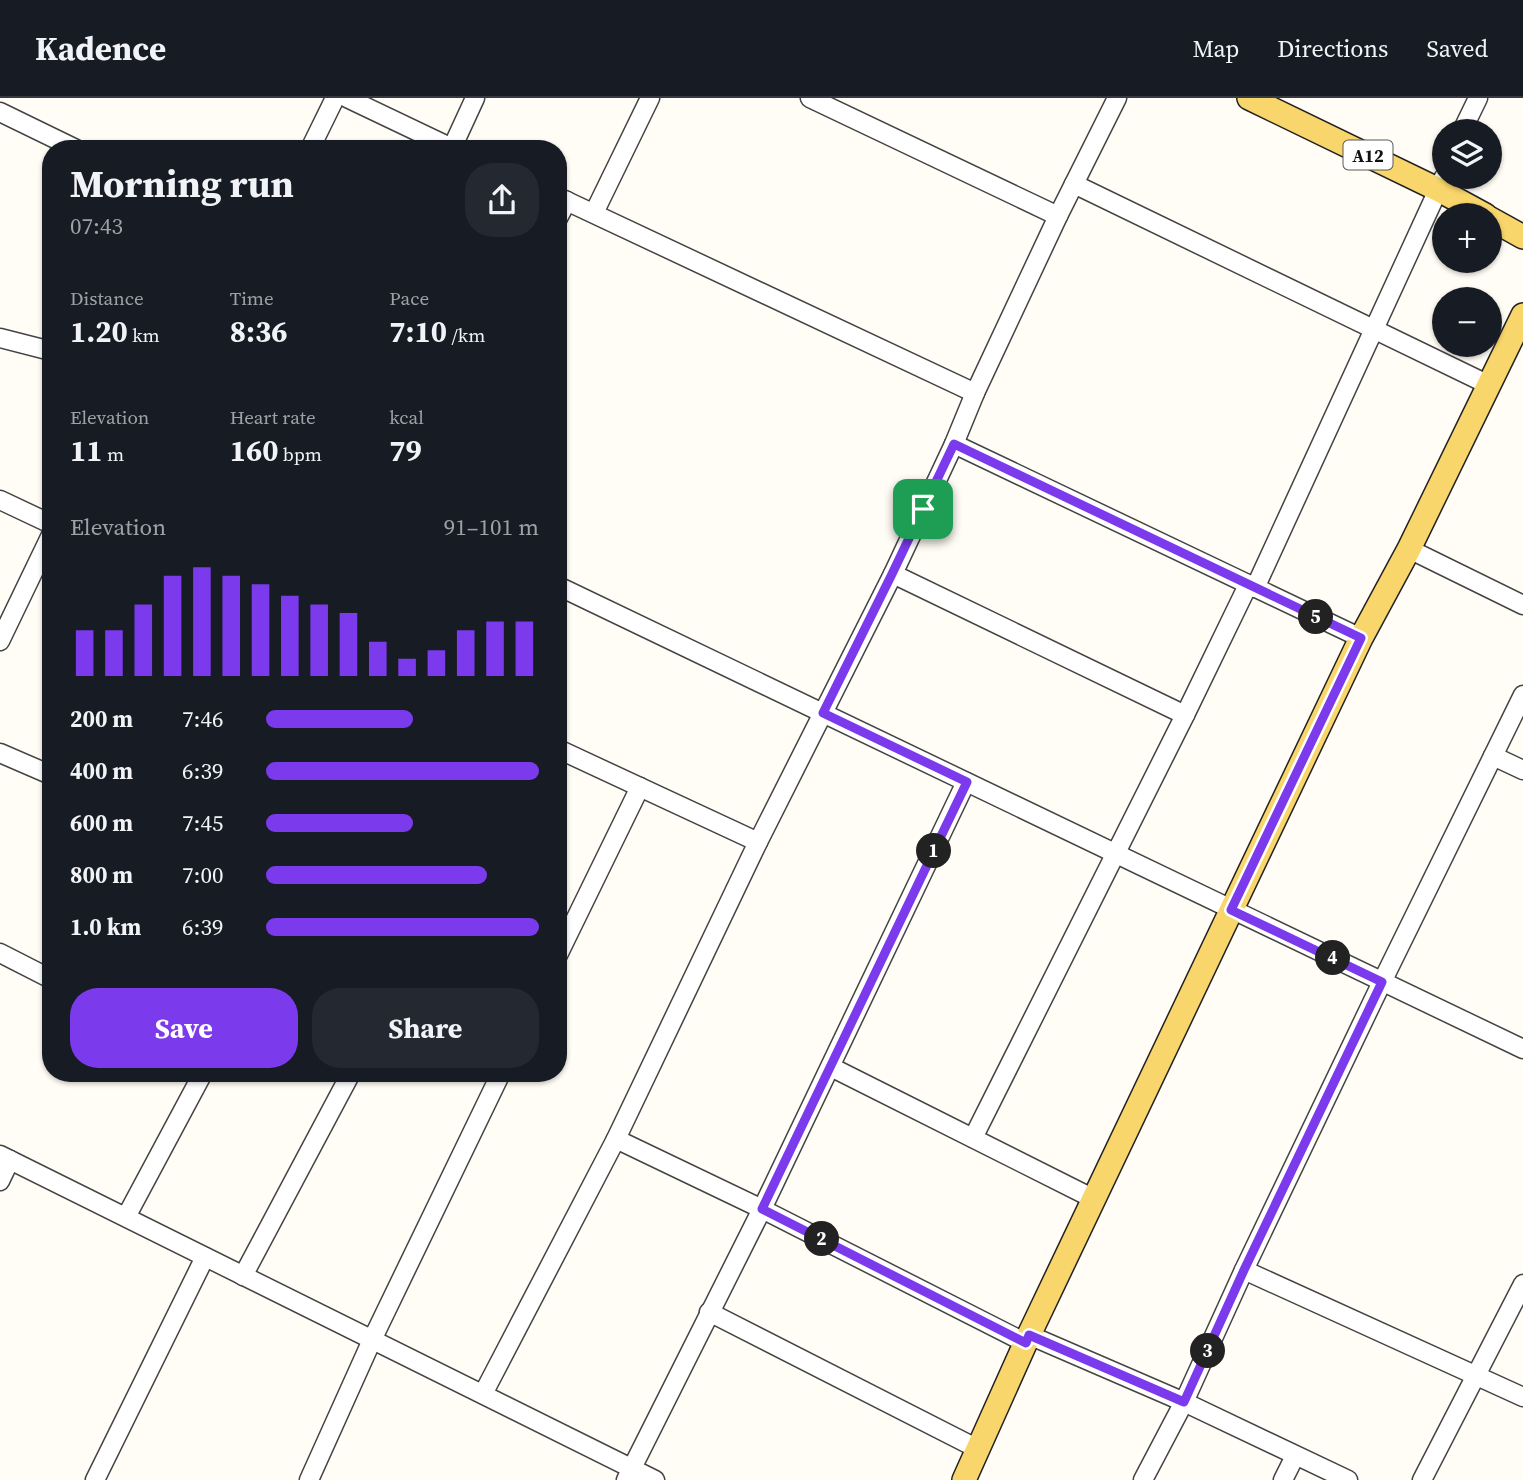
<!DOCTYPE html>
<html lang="en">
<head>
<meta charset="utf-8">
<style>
	:root { --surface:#171b24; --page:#242831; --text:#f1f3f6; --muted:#9ea1a6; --line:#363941; --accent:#7c3aed }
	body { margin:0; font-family:"Source Serif 4",serif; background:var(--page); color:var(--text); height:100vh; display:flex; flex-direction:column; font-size:26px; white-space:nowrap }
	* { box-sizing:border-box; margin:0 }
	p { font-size:23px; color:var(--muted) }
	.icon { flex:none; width:38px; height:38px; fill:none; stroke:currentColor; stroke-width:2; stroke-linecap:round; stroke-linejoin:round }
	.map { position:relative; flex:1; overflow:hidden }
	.details { position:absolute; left:42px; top:42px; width:525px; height:942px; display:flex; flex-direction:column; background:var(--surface); border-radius:28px; box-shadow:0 2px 5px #0004 }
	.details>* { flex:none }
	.fabs { position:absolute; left:1432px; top:21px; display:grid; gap:14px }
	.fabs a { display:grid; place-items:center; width:70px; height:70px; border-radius:50%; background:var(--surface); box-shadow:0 2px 5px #0004; font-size:35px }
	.pin { position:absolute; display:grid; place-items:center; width:60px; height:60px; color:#fff; margin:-30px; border-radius:14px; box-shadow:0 4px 10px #0006 }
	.km { position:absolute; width:35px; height:35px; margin:-18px; border-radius:50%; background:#222; color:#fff; font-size:19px; line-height:35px; text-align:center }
	.round { display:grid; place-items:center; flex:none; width:74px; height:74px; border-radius:28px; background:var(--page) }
	.head { display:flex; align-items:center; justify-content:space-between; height:119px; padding:0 28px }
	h1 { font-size:38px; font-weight:700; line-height:52px }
	.figures { display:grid; grid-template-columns:repeat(3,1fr); gap:10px; height:119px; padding:7px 28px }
	.figures div { display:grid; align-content:center }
	.figures b { font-size:30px; font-weight:700 }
	.figures small { font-size:19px; font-weight:400 }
	.figures p { font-size:19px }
	.chart { height:196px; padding:14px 28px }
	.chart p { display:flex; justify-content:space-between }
	.chart svg { width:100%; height:126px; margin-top:7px; stroke:var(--accent); stroke-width:6 }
	.button { display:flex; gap:14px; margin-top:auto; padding:14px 28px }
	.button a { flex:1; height:80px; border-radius:28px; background:var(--accent); color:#fff; font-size:28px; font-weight:700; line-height:80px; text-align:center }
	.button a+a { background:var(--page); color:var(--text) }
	ul { padding:0 28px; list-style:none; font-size:23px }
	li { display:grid; grid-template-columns:112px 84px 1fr; align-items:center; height:52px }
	li i { height:18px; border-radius:9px; background:var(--accent) }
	header { display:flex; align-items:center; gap:42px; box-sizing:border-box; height:98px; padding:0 35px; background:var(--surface); border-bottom:2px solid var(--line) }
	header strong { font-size:33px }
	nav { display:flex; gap:38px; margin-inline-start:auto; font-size:24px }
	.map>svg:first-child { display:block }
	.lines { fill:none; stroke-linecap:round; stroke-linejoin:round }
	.minor-casing { stroke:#444; stroke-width:21 }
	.major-casing { stroke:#222; stroke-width:26 }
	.minor { stroke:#fff; stroke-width:18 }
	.major { stroke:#f9d66b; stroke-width:23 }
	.route-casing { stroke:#fff; stroke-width:14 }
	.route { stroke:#7c3aed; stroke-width:9 }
	.labels { text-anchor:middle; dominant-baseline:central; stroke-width:7; stroke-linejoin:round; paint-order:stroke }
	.shield { fill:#fff; stroke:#585858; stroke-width:2 }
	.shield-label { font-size:18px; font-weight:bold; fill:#111 }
</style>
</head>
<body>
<header>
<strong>Kadence</strong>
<nav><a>Map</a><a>Directions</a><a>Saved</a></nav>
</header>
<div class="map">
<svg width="1523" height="1382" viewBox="0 0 1523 1382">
	<rect width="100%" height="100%" fill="#fffdf5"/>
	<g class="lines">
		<defs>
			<g id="minor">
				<polyline points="347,0 454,51"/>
				<polyline points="810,0 1058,118"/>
				<polyline points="0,14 76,51"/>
				<polyline points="1462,33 1478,0"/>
				<polyline points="452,50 475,0"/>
				<polyline points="310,51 335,0"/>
				<polyline points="1074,86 1489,287"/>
				<polyline points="558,99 975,295"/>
				<polyline points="594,115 650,0"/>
				<polyline points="558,120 567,103"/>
				<polyline points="0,240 51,253"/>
				<polyline points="954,346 1361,540"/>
				<polyline points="0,402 51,426"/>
				<polyline points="1409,451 1523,507"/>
				<polyline points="893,476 1185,617"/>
				<polyline points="558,488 1523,951"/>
				<polyline points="1255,490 1444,79"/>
				<polyline points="0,543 51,437"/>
				<polyline points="558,651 758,744"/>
				<polyline points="0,655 51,677"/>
				<polyline points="1493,658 1523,672"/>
				<polyline points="0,855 51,881"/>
				<polyline points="558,857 640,689"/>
				<polyline points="831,969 1094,1101"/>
				<polyline points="973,1040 1185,617 1248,487"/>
				<polyline points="616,1041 762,1111 1026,1245"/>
				<polyline points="0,1057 655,1382"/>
				<polyline points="0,1083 10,1062"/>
				<polyline points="126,1119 203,975"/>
				<polyline points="1244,1172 1523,1299"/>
				<polyline points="243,1178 351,975"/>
				<polyline points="709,1214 978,1351"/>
				<polyline points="1029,1237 1184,1304 1348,1382"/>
				<polyline points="483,1296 616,1041 758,744 893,476 954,346 975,295 1058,118 1117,0"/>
				<polyline points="95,1382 205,1159"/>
				<polyline points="309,1382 372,1242 501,975"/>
				<polyline points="626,1382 762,1111 966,684"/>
				<polyline points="1143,1382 1184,1304 1244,1172 1382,884 1523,597"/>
				<polyline points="1283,1382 1295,1358"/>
				<polyline points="1422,1382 1523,1186"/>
			</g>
			<g id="major">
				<polyline points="1249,0 1439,92 1485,117"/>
				<polyline points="1489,120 1523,139"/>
				<polyline points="964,1382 1029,1237 1361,540 1409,451 1523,217"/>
			</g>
		</defs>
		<!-- minor casing -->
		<use href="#minor" class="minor-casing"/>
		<!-- major casing -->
		<use href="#major" class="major-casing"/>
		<!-- minor -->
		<use href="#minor" class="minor"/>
		<!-- major -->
		<use href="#major" class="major"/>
	</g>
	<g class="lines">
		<defs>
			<polygon id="route" points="954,346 1361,540 1231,812 1382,884 1244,1172 1184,1304 1029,1237 1026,1245 762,1111 967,684 823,615 892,476"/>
		</defs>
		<!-- route casing -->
		<use href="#route" class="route-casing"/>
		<!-- route -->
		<use href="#route" class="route"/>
	</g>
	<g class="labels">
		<!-- shield labels -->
		<rect class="shield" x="1343.5" y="42.5" width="49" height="29" rx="5"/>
		<g class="shield-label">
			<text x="1368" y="57">A12</text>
		</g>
	</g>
</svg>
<div class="fabs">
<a><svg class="icon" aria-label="layers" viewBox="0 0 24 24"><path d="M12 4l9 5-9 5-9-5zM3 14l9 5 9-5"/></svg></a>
<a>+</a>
<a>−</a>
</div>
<div class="pin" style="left:923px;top:411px;background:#1e9e55"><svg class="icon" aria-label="arrive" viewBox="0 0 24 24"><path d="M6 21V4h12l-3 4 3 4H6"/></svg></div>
<b class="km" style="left:934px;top:753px">1</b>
<b class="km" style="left:822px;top:1141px">2</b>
<b class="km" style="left:1208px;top:1253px">3</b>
<b class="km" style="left:1333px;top:860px">4</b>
<b class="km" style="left:1316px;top:519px">5</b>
<section class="details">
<div class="head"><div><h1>Morning run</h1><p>07:43</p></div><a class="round"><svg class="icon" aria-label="share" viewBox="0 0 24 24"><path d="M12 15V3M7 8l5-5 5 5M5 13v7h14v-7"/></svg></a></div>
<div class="figures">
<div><p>Distance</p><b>1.20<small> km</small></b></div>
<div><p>Time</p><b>8:36</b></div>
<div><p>Pace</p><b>7:10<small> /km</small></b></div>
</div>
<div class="figures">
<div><p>Elevation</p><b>11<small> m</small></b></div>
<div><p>Heart rate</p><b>160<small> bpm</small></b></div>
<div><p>kcal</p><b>79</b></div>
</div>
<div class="chart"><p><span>Elevation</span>91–101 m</p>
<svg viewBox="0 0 160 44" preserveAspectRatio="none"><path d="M5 44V28M15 44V28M25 44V19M35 44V9M45 44V6M55 44V9M65 44V12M75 44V16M85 44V19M95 44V22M105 44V32M115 44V38M125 44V35M135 44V28M145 44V25M155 44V25"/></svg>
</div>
<ul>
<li><b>200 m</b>7:46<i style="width:54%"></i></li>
<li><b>400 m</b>6:39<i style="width:100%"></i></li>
<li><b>600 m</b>7:45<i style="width:54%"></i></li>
<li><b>800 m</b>7:00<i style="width:81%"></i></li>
<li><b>1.0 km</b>6:39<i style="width:100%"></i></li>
</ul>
<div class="button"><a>Save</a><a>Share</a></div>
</section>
</div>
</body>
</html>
